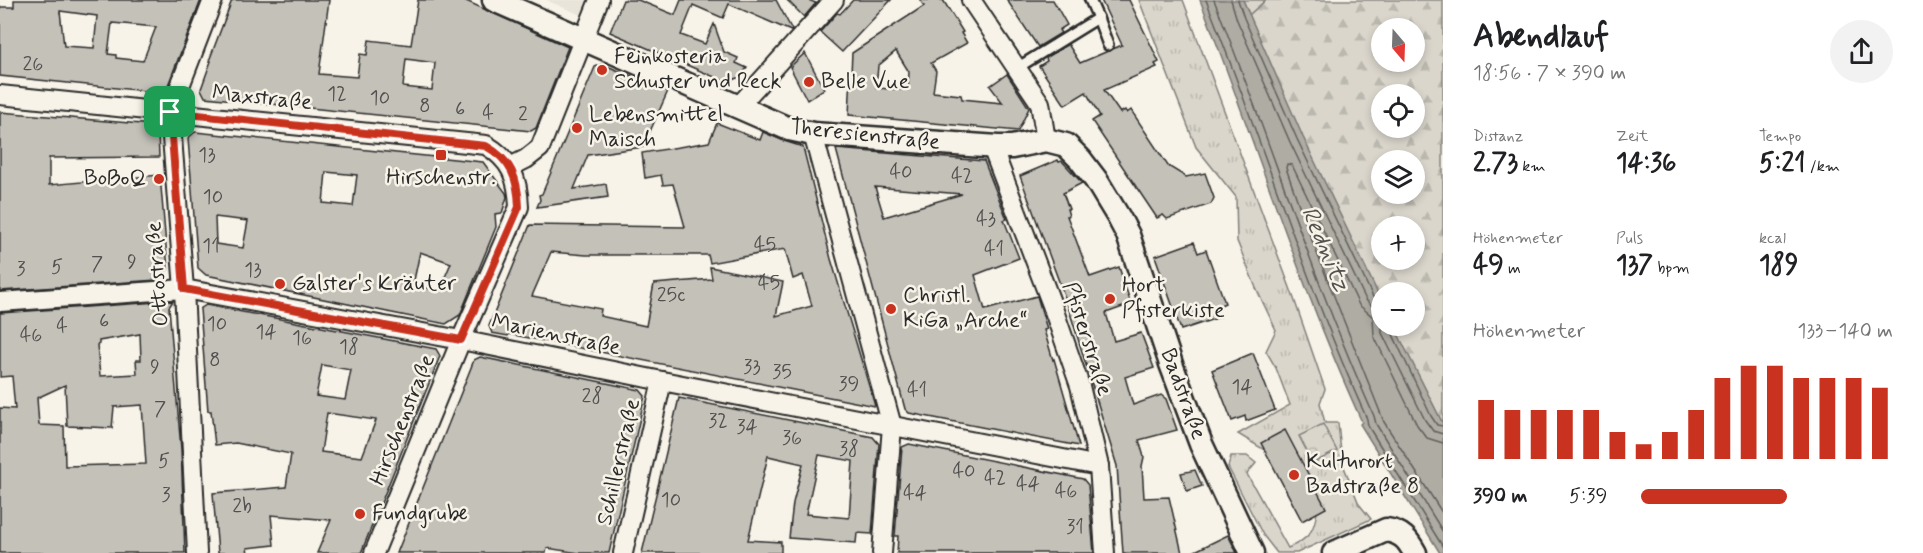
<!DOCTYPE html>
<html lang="de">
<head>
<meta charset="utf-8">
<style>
	:root { --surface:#fff; --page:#f2f2f2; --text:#202124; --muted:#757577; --accent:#c8321e }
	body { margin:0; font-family:Mynerve,sans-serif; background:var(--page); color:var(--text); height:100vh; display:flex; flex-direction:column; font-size:22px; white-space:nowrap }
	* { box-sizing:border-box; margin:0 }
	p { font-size:20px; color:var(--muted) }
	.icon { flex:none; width:33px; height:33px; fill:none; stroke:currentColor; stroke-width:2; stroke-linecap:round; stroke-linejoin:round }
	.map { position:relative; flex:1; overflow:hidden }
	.side { display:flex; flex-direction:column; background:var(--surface); width:480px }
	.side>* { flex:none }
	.needle { width:39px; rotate:161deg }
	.controls { position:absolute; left:1371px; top:18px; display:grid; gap:12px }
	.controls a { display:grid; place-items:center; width:54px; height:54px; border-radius:50%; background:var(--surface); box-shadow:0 3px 9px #0003; font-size:30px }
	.pin { position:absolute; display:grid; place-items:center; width:51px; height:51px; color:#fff; margin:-26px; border-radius:12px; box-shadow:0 3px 9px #0006 }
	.round { display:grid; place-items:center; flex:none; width:63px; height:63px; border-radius:32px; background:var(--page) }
	.overview { display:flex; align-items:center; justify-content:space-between; height:102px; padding:0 30px }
	h1 { font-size:33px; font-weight:800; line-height:45px }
	.metrics { display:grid; grid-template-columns:repeat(3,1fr); gap:9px; height:102px; padding:6px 30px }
	.metrics div { display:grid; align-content:center }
	.metrics b { font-size:26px; font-weight:800 }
	.metrics small { font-size:16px; font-weight:400 }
	.metrics p { font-size:16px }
	.chart { height:168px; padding:12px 30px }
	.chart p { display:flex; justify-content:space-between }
	.chart svg { width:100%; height:108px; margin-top:6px; stroke:var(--accent); stroke-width:6 }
	ul { padding:0 30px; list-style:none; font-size:20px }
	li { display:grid; grid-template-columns:96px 72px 1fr; align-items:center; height:45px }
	li i { height:15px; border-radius:8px; background:var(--accent) }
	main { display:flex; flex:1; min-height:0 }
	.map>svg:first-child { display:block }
	.built { fill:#e8e4da }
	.grass { fill:url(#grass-tufts); stroke:#82807c; stroke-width:1.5 }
	.forest { fill:url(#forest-firs); stroke:#82807c; stroke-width:1.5; fill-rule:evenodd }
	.park { fill:url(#park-crowns); stroke:#82807c; stroke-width:1.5 }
	.water { fill:#afaca4; stroke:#7a7874; stroke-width:1.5 }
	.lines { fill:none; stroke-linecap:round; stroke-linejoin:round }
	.shore { stroke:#605f5b; stroke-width:1.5 }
	.building { fill:#c4c1b9; stroke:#2b2b2b; stroke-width:1.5; fill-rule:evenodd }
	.service-casing { stroke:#2b2b2b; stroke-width:14 }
	.minor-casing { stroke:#2b2b2b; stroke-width:22 }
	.tertiary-casing { stroke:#2b2b2b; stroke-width:27 }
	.service { stroke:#f7f3e8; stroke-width:9 }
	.minor { stroke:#f7f3e8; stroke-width:18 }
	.tertiary { stroke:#f7f3e8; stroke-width:22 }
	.route-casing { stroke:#fff; stroke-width:12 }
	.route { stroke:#c8321e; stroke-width:8 }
	.poi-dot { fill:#c8321e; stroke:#f7f3e8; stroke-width:2 }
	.labels { text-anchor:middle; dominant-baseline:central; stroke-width:5; stroke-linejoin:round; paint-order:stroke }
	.number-label { font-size:20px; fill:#51504e }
	.poi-label { font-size:22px; fill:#2b2b2b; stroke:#f7f3e8; text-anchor:start }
	.street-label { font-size:22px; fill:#2b2b2b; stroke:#f7f3e8 }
	.water-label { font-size:24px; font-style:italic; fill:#53524f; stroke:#f7f3e8 }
</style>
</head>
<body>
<main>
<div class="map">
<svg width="1443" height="553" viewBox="0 0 1443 553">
	<defs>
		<pattern id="grass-tufts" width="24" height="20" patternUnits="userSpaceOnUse" patternTransform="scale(1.5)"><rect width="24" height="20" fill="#dad6cc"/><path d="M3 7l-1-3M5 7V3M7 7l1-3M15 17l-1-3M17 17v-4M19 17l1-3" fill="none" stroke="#bbb8af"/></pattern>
		<pattern id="forest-firs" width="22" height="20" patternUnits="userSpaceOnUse" patternTransform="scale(1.5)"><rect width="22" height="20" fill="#dad6cc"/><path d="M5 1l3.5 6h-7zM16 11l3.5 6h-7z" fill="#bbb8af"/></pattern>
		<pattern id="park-crowns" width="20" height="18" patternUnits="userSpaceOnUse" patternTransform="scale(1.5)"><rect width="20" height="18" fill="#dad6cc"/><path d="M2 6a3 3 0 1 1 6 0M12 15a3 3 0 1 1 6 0" fill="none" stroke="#bbb8af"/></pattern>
	</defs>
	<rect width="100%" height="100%" fill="#f7f3e8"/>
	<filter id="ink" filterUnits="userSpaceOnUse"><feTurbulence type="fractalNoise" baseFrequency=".0167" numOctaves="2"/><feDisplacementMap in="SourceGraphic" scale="12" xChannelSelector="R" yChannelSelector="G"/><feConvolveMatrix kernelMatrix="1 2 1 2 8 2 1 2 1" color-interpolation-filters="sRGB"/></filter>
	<g filter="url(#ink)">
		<!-- built -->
		<polygon class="built" points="546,0 587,0 581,15"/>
		<!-- grass -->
		<g class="grass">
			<path d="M1139,0H1183L1292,293L1325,389L1320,403L1325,423H1338L1342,462L1359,504L1371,519L1297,553H1277L1263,535L1228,467L1231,456H1247L1256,463L1247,474L1288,548C1311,538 1314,531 1318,507L1268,452L1238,434L1290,405L1276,368L1266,351L1276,330L1256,288L1237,241L1236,197L1196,147Z"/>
			<polygon points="1243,0 1266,0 1249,15"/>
		</g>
		<!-- forest -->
		<path class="forest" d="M1266,0H1443V424L1392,326H1414V292H1382L1381,303L1302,137L1249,15ZM1382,28H1414V62H1382ZM1382,94H1414V128H1382ZM1382,160H1414V194H1382ZM1382,226H1414V260H1382Z"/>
		<!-- park -->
		<polygon class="park" points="1323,424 1337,451 1313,463 1299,436"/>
		<!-- water -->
		<path class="water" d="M1200,0H1243L1303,137L1381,300L1382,326H1394L1443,424V553H1440L1360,424L1362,422C1299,285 1255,140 1200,0Z"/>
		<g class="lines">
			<!-- shore -->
			<g class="shore">
				<path d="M1206,0C1262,139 1305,283 1367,419L1368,426L1443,547"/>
				<path d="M1214,0C1270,138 1313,281 1374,416L1376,424L1443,532"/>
				<polyline points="1231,0 1237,20 1290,142 1366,300 1373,307 1382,308"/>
				<polyline points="1238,0 1244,18 1297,139 1373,297 1382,301"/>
				<polyline points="1382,324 1382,333 1425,420 1433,431 1443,434"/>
				<polyline points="1389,326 1431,416 1437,425 1443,426"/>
				<polyline points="1443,443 1427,438 1417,425 1374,336 1373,317 1359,305 1292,165 1287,164 1286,168 1307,228 1384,422 1443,514"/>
			</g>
		</g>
		<!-- building -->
		<g class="building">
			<path d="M14,0H201L165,93L0,76V7H14ZM60,11L97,16L94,48L64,46ZM112,23L156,27L143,61L116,58V55L108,54Z"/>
			<path d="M232,0H329L319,74L357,77L360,54L367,55L369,40L411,45L418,0H464L568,47L536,128L531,131L205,97L201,89L211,61H209ZM406,59L435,63L432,90L403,87Z"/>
			<polygon points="623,0 638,0 675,15 681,0 776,0 792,30 791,31 729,4 723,18 693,5 681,35 705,44 714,24 724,52 738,58 736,63 747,68 740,77 726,82 610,32"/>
			<polygon points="787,0 808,0 816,3 804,17"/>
			<polygon points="853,0 891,0 842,52 820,32 837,13 840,14"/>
			<path d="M920,0H943L963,32L961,33L967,43L931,63L936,71L933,92L961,95L962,99L1003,103L990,86L1007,74L1029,108L1018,131L849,115L852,53L924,6ZM896,51L909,72L908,90L876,88L878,66Z"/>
			<polygon points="1007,0 1053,0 1067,25 1059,30 1061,33 1038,47"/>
			<polygon points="1101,0 1129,0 1159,62 1155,64 1157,67 1104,90 1120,113 1125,110 1127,113 1131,110 1168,166 1186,177 1205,173 1214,198 1211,204 1167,219 1163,215 1157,218 1092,121 1100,116 1086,92 1065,105 1039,66 1047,61 1046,58 1068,44 1080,63 1122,45"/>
			<polygon points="805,53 824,89 807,100 790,67"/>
			<polygon points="602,64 668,91 643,147 588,155 574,189 606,184 608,197 537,207 540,200 539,195 542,194 595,67"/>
			<polygon points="0,112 153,125 158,133 159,157 49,158 49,185 160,175 168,269 157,280 0,291"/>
			<path d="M717,123L760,140L763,132L784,141L803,147L831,259L875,406L509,334L508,336L492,333L489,326L530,225L685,227L673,184L663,185L661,175L645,178L642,153L709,142ZM785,249L793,279L803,275L812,306L776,316L783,282L710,267L712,279L654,284L646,326L600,316L601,309L532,296L551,252L586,255H708L710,263Z"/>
			<path d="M195,132L483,162L506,193L507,197L502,213L495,214L496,227L460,315L446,324L206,275L198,268L188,138ZM326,172L357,175L353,206L323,203ZM215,217L248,221L243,248L216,244ZM420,252L451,263L439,291L413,285Z"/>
			<path d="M836,149L984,161L1007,219L1004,220L1019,258L975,275L985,310L1037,296L1047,329L1044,330L1053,360L1054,359L1079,446L909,413L905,409ZM875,187L962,194L884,217Z"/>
			<polygon points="1058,160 1059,162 1062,161 1082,183 1063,193 1069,209 1067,209 1069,216 1067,216 1090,277 1119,267 1131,304 1106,313 1114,341 1141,333 1154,368 1125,377 1133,405 1161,395 1166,399 1177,430 1139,440 1144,457 1142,466 1144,498 1169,497 1182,553 1123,553 1117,466 1067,303 1020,176"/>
			<polygon points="1194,242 1198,253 1206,250 1225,303 1216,307 1220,317 1181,330 1155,256"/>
			<path d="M173,301L169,307L181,449L185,553H0V408L15,409L12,376L0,377V313ZM140,334L141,360H136L137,374L100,376L97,345L99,344V341ZM65,385L67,426L112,428L114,407L142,405L146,464L65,466L64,426L39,425L37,398Z"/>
			<path d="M206,305L436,349L440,356L361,553H317L331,520L271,515L274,545L247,548L248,553H218L213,493L286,487L291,454L236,443L215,445L211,411H208L200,309ZM322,365L351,370L345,400L316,396ZM327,413L376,420L362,457L321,452Z"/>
			<polygon points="1253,353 1275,410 1246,421 1245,416 1232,421 1212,370"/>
			<polygon points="480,357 640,390 645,396 609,553 579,553 547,548 546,553 397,553 474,360"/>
			<path d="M679,398L873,437L879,444L872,534L857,533L856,543L789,538L793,503L803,464L768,456L748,540L781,542V553H642ZM819,455L853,461L849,518L806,514Z"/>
			<polygon points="1285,430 1326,508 1302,521 1261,443"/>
			<polygon points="909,444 1083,479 1088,485 1094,553 897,553 898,536 895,536 902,447"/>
			<polygon points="1195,470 1202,486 1187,491 1181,473"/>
			<polygon points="1228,535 1237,553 1191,553"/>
		</g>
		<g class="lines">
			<defs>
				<g id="service">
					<polyline points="1090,0 1098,18"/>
					<polyline points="1017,68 1098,18 1108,45"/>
				</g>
				<g id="minor">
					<polyline points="971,0 1040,103 1046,140"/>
					<path d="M0,95L486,145C511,160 518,178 519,207L461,340L374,553"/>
					<polyline points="737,108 834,0"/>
					<polyline points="813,134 892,426 882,553"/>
					<polyline points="992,147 1052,305 1080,386 1099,466 1105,553"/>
					<polyline points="510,167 526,159 540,148 599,0"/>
					<polyline points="0,302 184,289 461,340 662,381 1099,466"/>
					<polyline points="197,553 184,289 170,112 213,0"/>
					<polyline points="623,553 662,381"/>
				</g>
				<g id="tertiary">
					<polyline points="494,0 789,129 813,134 998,147 1012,147 1046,140 1066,145 1080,159 1096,180 1119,218 1128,235 1171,364 1201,444 1252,553"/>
					<path d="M1334,553L1386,530C1402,532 1408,540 1415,553"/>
				</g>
			</defs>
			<!-- service casing -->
			<use href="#service" class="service-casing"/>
			<!-- minor casing -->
			<use href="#minor" class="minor-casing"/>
			<!-- tertiary casing -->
			<use href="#tertiary" class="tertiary-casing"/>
			<!-- service -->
			<use href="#service" class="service"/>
			<!-- minor -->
			<use href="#minor" class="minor"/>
			<!-- tertiary -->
			<use href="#tertiary" class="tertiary"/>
		</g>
	</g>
	<g class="lines" filter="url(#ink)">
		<defs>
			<path id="route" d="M170,112L486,146C511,160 518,178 519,207L461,340L184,289Z"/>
		</defs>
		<!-- route casing -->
		<use href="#route" class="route-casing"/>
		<!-- route -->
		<use href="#route" class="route"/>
	</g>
	<!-- markers -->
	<g class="poi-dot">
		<circle cx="602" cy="70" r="6"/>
		<circle cx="809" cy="82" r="6"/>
		<circle cx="577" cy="128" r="6"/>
		<rect x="435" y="149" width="12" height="12" rx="3"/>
		<circle cx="159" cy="179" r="6"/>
		<circle cx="280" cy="284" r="6"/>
		<circle cx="1110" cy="299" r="6"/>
		<circle cx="891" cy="309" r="6"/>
		<circle cx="1294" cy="475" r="6"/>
		<circle cx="360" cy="514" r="6"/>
	</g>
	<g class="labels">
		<!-- number labels -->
		<g class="number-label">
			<text x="33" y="64">26</text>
			<text x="337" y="94">12</text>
			<text x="380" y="98">10</text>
			<text x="425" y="106">8</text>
			<text x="460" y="109">6</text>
			<text x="488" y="113">4</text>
			<text x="523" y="114">2</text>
			<text x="207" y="155">13</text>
			<text x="901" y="172">40</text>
			<text x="962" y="176">42</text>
			<text x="213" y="197">10</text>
			<text x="986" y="219">43</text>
			<text x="765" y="245">45</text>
			<text x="211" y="246">11</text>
			<text x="994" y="249">41</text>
			<text x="132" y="262">9</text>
			<text x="97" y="264">7</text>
			<text x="57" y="267">5</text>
			<text x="21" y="269">3</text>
			<text x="253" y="270">13</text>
			<text x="769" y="283">45</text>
			<text x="671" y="295">25c</text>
			<text x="104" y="321">6</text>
			<text x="217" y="324">10</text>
			<text x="62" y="326">4</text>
			<text x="266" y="332">14</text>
			<text x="31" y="335">46</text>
			<text x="302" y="338">16</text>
			<text x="349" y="347">18</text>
			<text x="215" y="360">8</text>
			<text x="155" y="367">9</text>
			<text x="752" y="367">33</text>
			<text x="782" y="372">35</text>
			<text x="849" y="384">39</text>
			<text x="1242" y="387">14</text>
			<text x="917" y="390">41</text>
			<text x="592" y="396">28</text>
			<text x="160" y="409">7</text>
			<text x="718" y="421">32</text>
			<text x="747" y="427">34</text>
			<text x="792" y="438">36</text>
			<text x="849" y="449">38</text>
			<text x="164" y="461">5</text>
			<text x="964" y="471">40</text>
			<text x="995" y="478">42</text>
			<text x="1028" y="484">44</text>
			<text x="1066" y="491">46</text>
			<text x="915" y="493">44</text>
			<text x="166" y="495">3</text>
			<text x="671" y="500">10</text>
			<text x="242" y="506">2b</text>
			<text x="1075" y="527">31</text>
		</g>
		<!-- poi labels -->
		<g class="poi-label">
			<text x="614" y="57">Feinkosteria<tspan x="614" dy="25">Schuster und Reck</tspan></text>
			<text x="821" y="82">Belle Vue</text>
			<text x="589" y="115">Lebensmittel<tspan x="589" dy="25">Maisch</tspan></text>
			<text x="441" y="178" text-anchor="middle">Hirschenstr.</text>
			<text x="147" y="179" text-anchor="end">BoBoQ</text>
			<text x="292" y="284">Galster's Kräuter</text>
			<text x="1122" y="286">Hort<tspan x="1122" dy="25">Pfisterkiste</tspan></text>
			<text x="903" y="296">Christl.<tspan x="903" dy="25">KiGa „Arche“</tspan></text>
			<text x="1306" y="462">Kulturort<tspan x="1306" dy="25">Badstraße 8</tspan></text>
			<text x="372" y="514">Fundgrube</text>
		</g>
		<!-- street labels -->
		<g class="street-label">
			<text transform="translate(262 98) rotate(6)">Maxstraße</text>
			<text transform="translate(865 135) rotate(6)">Theresienstraße</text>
			<text transform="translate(158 274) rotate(-94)">Ottostraße</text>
			<text transform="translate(556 335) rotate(12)">Marienstraße</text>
			<text transform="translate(1087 339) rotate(72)">Pfisterstraße</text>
			<text transform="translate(1183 394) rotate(70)">Badstraße</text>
			<text transform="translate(403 420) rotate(-68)">Hirschenstraße</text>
			<text transform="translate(619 462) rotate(-77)">Schillerstraße</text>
		</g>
		<!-- water labels -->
		<g class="water-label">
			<text transform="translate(1325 249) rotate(67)">Rednitz</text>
		</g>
	</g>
</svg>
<div class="controls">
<a><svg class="needle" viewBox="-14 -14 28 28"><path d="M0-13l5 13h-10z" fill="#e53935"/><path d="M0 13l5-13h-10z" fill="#757577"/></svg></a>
<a><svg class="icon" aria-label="locate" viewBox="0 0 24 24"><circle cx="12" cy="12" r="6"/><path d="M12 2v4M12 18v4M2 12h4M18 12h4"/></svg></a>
<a><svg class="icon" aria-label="layers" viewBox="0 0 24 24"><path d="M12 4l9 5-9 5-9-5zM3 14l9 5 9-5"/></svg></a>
<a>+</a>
<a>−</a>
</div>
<div class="pin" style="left:170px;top:112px;background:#1e9e55"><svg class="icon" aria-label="arrive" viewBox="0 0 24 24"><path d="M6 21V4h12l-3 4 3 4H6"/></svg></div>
</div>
<section class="side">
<div class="overview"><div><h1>Abendlauf</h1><p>18:56 · 7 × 390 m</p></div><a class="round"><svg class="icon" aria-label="share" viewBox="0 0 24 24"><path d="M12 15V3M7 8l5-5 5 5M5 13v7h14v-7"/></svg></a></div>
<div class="metrics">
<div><p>Distanz</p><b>2.73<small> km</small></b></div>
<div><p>Zeit</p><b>14:36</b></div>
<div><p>Tempo</p><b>5:21<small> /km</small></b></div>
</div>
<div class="metrics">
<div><p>Höhenmeter</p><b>49<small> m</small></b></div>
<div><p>Puls</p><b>137<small> bpm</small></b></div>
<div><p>kcal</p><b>189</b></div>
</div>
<div class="chart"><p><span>Höhenmeter</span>133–140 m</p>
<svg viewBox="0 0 160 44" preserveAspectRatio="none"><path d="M5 44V20M15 44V24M25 44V24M35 44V24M45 44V24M55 44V33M65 44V38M75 44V33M85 44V24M95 44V11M105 44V6M115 44V6M125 44V11M135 44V11M145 44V11M155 44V15"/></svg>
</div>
<ul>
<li><b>390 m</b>5:39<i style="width:58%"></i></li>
</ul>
</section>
</main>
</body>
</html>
